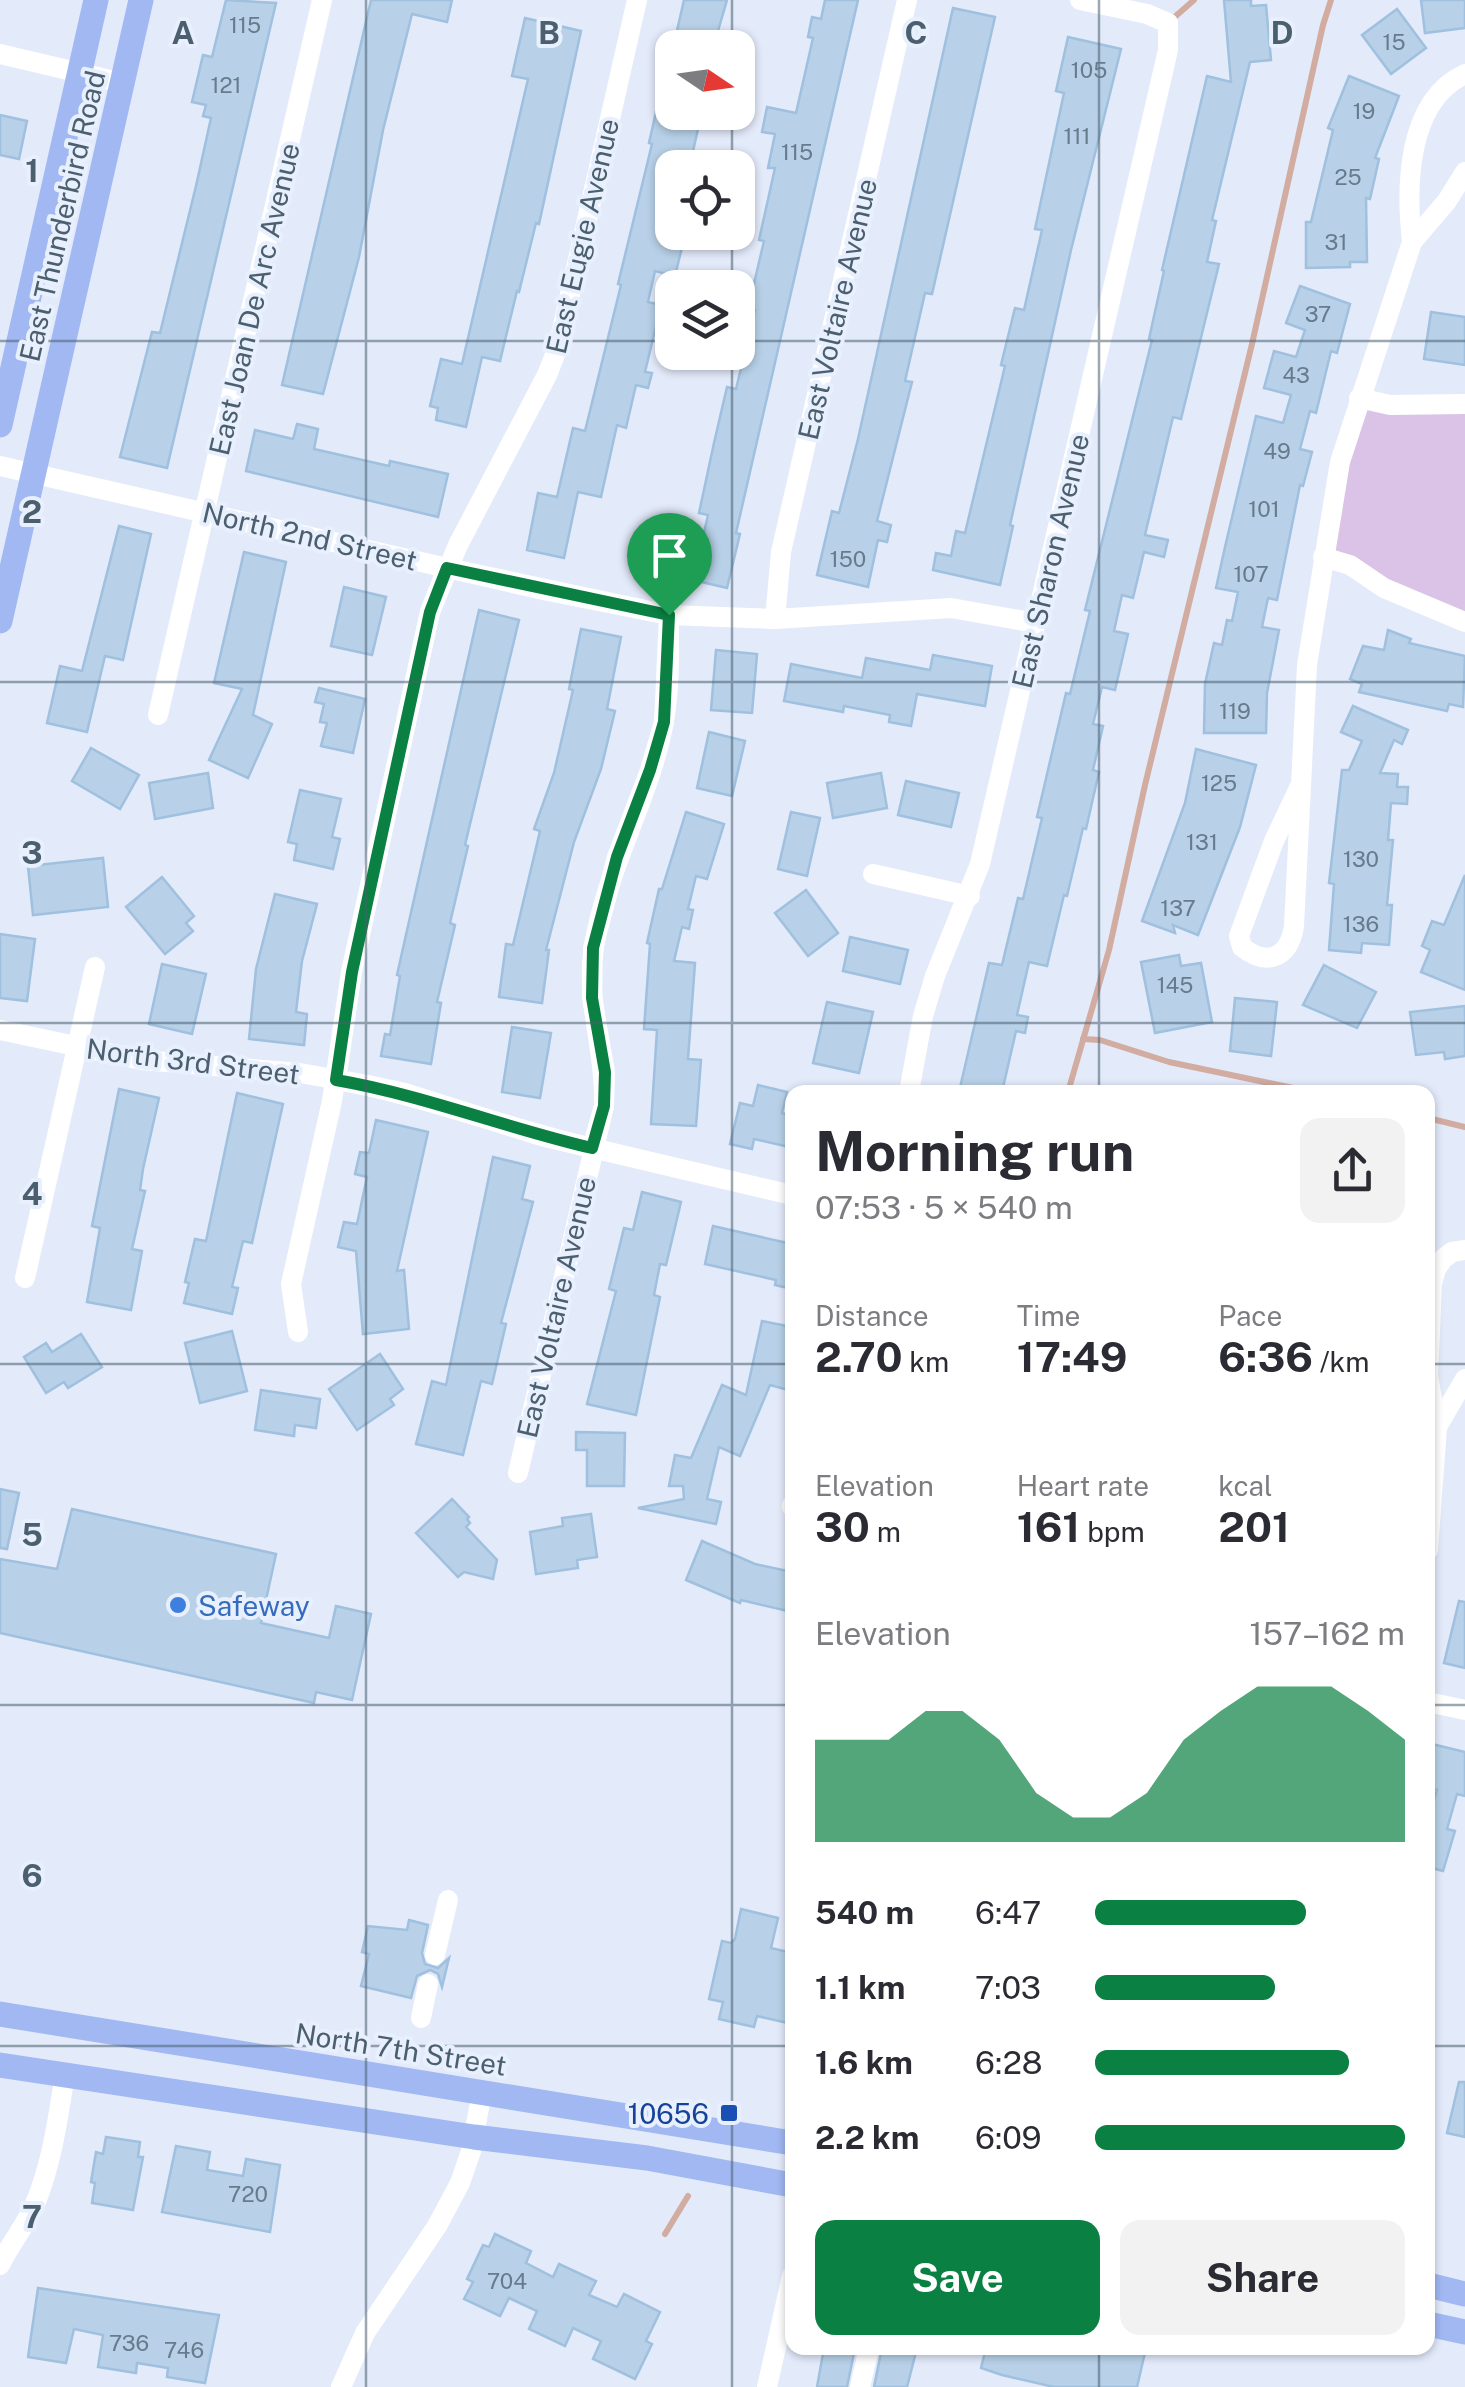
<!DOCTYPE html>
<html lang="en">
<head>
<meta charset="utf-8">
<style>
	:root { --surface:#fff; --page:#f2f2f3; --text:#2b2b33; --muted:#7c7c81; --accent:#0b8043 }
	body { margin:0; font-family:"Public Sans",sans-serif; background:var(--page); color:var(--text); height:100vh; display:flex; flex-direction:column; font-size:38px; white-space:nowrap }
	* { box-sizing:border-box; margin:0 }
	p { font-size:32px; color:var(--muted) }
	.icon { flex:none; width:55px; height:55px; fill:none; stroke:currentColor; stroke-width:2; stroke-linecap:round; stroke-linejoin:round }
	.map { position:relative; flex:1; overflow:hidden }
	.drawer { position:absolute; left:785px; top:1085px; width:650px; height:1270px; display:flex; flex-direction:column; background:var(--surface); border-radius:20px; box-shadow:0 2px 8px #0004 }
	.drawer>* { flex:none }
	.needle { width:65px; rotate:103deg }
	.buttons { position:absolute; left:655px; top:30px; display:grid; gap:20px }
	.buttons a { display:grid; place-items:center; width:100px; height:100px; border-radius:20px; background:var(--surface); box-shadow:0 2px 8px #0004; font-size:50px }
	.pin { position:absolute; display:grid; place-items:center; width:85px; height:85px; color:#fff; margin:-102px -42px; border-radius:50% 50% 50% 0; rotate:-45deg; box-shadow:0 0 10px #0007 }
	.pin .icon { rotate:45deg }
	.round { display:grid; place-items:center; flex:none; width:105px; height:105px; border-radius:20px; background:var(--page) }
	.overview { display:flex; align-items:center; justify-content:space-between; height:170px; padding:0 30px }
	h1 { font-size:55px; font-weight:700; line-height:75px }
	.stats { display:grid; grid-template-columns:repeat(3,1fr); gap:15px; height:170px; padding:10px 30px }
	.stats div { display:grid; align-content:center }
	.stats b { font-size:42px; font-weight:700 }
	.stats small { font-size:28px; font-weight:400 }
	.stats p { font-size:28px }
	.chart { height:280px; padding:20px 30px }
	.chart p { display:flex; justify-content:space-between }
	.chart svg { width:100%; height:180px; margin-top:10px; fill:var(--accent); opacity:.7 }
	.button { display:flex; gap:20px; margin-top:auto; padding:20px 30px }
	.button a { flex:1; height:115px; border-radius:20px; background:var(--accent); color:#fff; font-size:40px; font-weight:700; line-height:115px; text-align:center }
	.button a+a { background:var(--page); color:var(--text) }
	ul { padding:0 30px; list-style:none; font-size:32px }
	li { display:grid; grid-template-columns:160px 120px 1fr; align-items:center; height:75px }
	li i { height:25px; border-radius:12px; background:var(--accent) }
	.map>svg:first-child { display:block }
	.green { fill:#dac3e6 }
	.lines { fill:none; stroke-linecap:round; stroke-linejoin:round }
	.stream { stroke:#d2aca1; stroke-width:6 }
	.building { fill:#b8d1e8; stroke:#9fc0de; stroke-width:2.5 }
	.minor { stroke:#fff; stroke-width:20 }
	.major { stroke:#a1b8f3; stroke-width:25 }
	.route-casing { stroke:#fff; stroke-width:20 }
	.route { stroke:#0b8043; stroke-width:12 }
	.grid { fill:none; stroke:#4b5f6f; stroke-width:2.5; stroke-opacity:0.55 }
	.shop-dot { fill:#3f7fe0; stroke:#e8effd; stroke-width:4 }
	.transit-dot { fill:#1a4fb4; stroke:#e8effd; stroke-width:4 }
	.labels { text-anchor:middle; dominant-baseline:central; stroke-width:8; stroke-linejoin:round; paint-order:stroke }
	.number-label { font-size:22px; fill:#667c8d }
	.street-label { font-size:28px; fill:#4b5f6f; stroke:#e8effd }
	.shop-label { font-size:28px; fill:#366cbe; stroke:#e8effd; text-anchor:start }
	.transit-label { font-size:28px; fill:#164399; stroke:#e8effd; text-anchor:end }
	.grid-label { font-size:32px; text-anchor:middle; font-weight:bold; fill:#4b5f6f; stroke:#e8effd; stroke-width:8; stroke-linejoin:round; paint-order:stroke }
</style>
</head>
<body>
<div class="map">
<svg width="1465" height="2387" viewBox="0 0 1465 2387">
	<rect width="100%" height="100%" fill="#e3eafa"/>
	<!-- green -->
	<polygon class="green" points="1359,398 1465,404 1465,622 1323,557"/>
	<g class="lines">
		<!-- stream -->
		<g class="stream">
			<polyline points="1169,22 1194,0"/>
			<polyline points="1083,1039 1100,1040 1169,1062 1312,1092"/>
			<polyline points="1068,1092 1109,950 1145,785 1252,344 1323,25 1331,0"/>
			<polyline points="1428,1118 1465,1127"/>
			<polyline points="665,2234 688,2196"/>
		</g>
	</g>
	<!-- building -->
	<g class="building">
		<polygon points="226,0 276,3 167,468 120,457 152,332 160,333 196,186 211,118 203,116 206,105 192,102 203,55 212,57"/>
		<polygon points="371,0 452,0 447,22 412,14 383,130 359,257 323,394 282,385"/>
		<polygon points="684,0 727,0 713,48 673,48"/>
		<polygon points="825,0 858,0 736,533 740,534 727,588 693,580 708,515 699,513 714,443 727,387 736,389 755,310 738,305 741,289 752,292 764,241 759,240 775,168 768,168 775,134 762,132 767,107 796,113 813,38 808,37 812,17 821,19"/>
		<polygon points="1224,0 1251,0 1251,6 1266,5 1271,60 1250,62 1212,220 1216,221 1207,262 1219,264 1181,419 1173,417 1145,535 1168,540 1164,557 1144,552 1133,598 1122,595 1114,631 1128,634 1115,690 1102,687 1093,724 1103,726 1093,770 1099,772 1086,829 1083,828 1067,896 1064,895 1047,966 1029,962 1017,1015 1028,1017 1025,1033 1016,1031 1002,1092 959,1092 989,963 1002,965 1018,898 1023,899 1042,818 1037,817 1066,693 1070,694 1090,611 1085,610 1152,340 1149,339 1164,271 1162,270 1207,76 1231,82"/>
		<polygon points="1421,0 1465,0 1465,28 1425,33"/>
		<polygon points="953,8 995,17 932,294 925,293 905,381 912,382 877,521 891,525 887,542 878,540 868,587 817,575 832,511 839,513 858,439"/>
		<polygon points="1397,9 1426,48 1391,74 1362,35"/>
		<polygon points="525,18 581,31 539,224 536,223 519,292 517,291 500,361 482,357 466,427 436,420 438,408 430,406 441,359 462,364 528,79 512,76"/>
		<polygon points="1068,37 1121,49 1071,250 1010,525 1013,526 1000,585 933,570 936,553 951,556 956,531 965,533 1005,366 1001,365 1015,308 1024,310 1042,230 1035,229 1064,93 1056,91"/>
		<polygon points="666,68 672,68 672,112 702,112 689,168 672,168 672,241 683,243 675,276 655,271 648,302 661,305 645,372 652,373 648,388 636,385 626,428 617,425 601,497 578,492 564,558 527,550 538,493 557,497 573,428 585,431 621,285 618,284 652,144 649,143"/>
		<polygon points="1349,76 1399,96 1375,158 1379,159 1370,199 1366,198 1367,262 1350,262 1350,267 1306,268 1306,222 1311,222 1333,130 1328,128"/>
		<polygon points="0,115 27,121 19,159 0,155"/>
		<polygon points="1300,286 1350,304 1337,353 1331,351 1316,413 1310,411 1300,449 1312,452 1303,486 1300,485 1277,600 1268,598 1262,627 1279,630 1267,693 1266,733 1204,733 1205,684 1214,643 1222,645 1227,620 1232,621 1238,592 1216,588 1225,547 1256,416 1283,423 1291,395 1264,388 1274,351 1296,357 1305,330 1286,323"/>
		<polygon points="1431,312 1465,317 1465,365 1424,359"/>
		<polygon points="297,424 318,429 314,449 389,466 390,461 448,474 438,517 246,471 255,430 293,439"/>
		<polygon points="119,526 151,534 123,660 105,656 87,732 47,723 60,666 82,671"/>
		<polygon points="244,552 286,562 253,715 272,724 248,778 209,760 242,689 214,683"/>
		<polygon points="344,587 386,597 372,655 331,646"/>
		<polygon points="479,610 519,620 465,845 468,846 450,923 455,925 437,1002 441,1003 431,1064 381,1056 385,1034 390,1035 400,976 397,975"/>
		<polygon points="581,629 621,637 607,709 615,711 601,769 574,842 546,950 549,950 542,1003 499,997 506,944 513,945 540,831 534,829 554,773 573,690 569,689"/>
		<polygon points="1388,630 1411,639 1409,643 1465,656 1463,707 1449,704 1447,711 1359,692 1362,684 1350,679 1363,646 1384,650"/>
		<polygon points="716,650 757,654 752,713 711,710"/>
		<polygon points="933,655 992,666 985,706 917,694 911,726 889,722 890,715 844,706 843,712 784,701 791,664 862,678 866,658 930,670"/>
		<polygon points="319,688 365,699 353,753 321,746 327,723 320,722 324,704 315,702"/>
		<polygon points="1353,706 1408,730 1402,744 1394,740 1380,773 1398,774 1397,787 1408,787 1407,804 1391,803 1388,840 1393,840 1387,905 1392,905 1389,945 1362,943 1361,953 1329,950 1334,884 1329,883 1342,770 1349,770 1362,741 1341,732"/>
		<polygon points="709,732 745,741 732,796 697,788"/>
		<polygon points="91,748 139,775 120,809 72,781"/>
		<polygon points="1196,749 1256,765 1240,827 1198,935 1173,925 1175,933 1142,921 1185,803"/>
		<polygon points="208,773 213,808 155,819 149,783"/>
		<polygon points="881,773 887,808 833,818 827,783"/>
		<polygon points="906,781 959,793 951,827 898,815"/>
		<polygon points="300,790 341,799 332,837 340,839 333,869 294,860 297,844 288,842"/>
		<polygon points="686,812 724,824 707,879 696,876 688,909 693,910 689,929 682,927 674,961 695,963 688,1059 701,1060 696,1126 651,1124 657,1030 644,1029 650,944 647,943 659,889 662,889"/>
		<polygon points="791,812 820,818 807,876 778,869"/>
		<polygon points="103,858 108,907 33,915 28,866"/>
		<polygon points="1465,875 1465,990 1421,972 1430,950 1422,946 1432,921 1444,925"/>
		<polygon points="162,877 194,916 186,923 193,931 165,954 126,907"/>
		<polygon points="806,890 838,933 808,956 775,913"/>
		<polygon points="275,894 317,904 302,961 296,1012 307,1014 304,1045 249,1039 256,969"/>
		<polygon points="0,934 35,939 27,1001 0,998"/>
		<polygon points="850,937 908,950 900,984 843,971"/>
		<polygon points="1179,955 1181,966 1201,963 1212,1022 1155,1033 1141,962"/>
		<polygon points="162,964 206,974 192,1034 149,1024"/>
		<polygon points="1324,965 1376,992 1357,1028 1303,1005"/>
		<polygon points="1235,998 1277,1002 1271,1056 1230,1051"/>
		<polygon points="827,1002 873,1012 859,1073 813,1063"/>
		<polygon points="1465,1006 1465,1056 1445,1059 1444,1052 1416,1055 1410,1012"/>
		<polygon points="512,1027 551,1033 540,1098 502,1092"/>
		<polygon points="758,1085 787,1092 782,1113 792,1116 789,1147 754,1139 752,1149 730,1144 740,1103 753,1106"/>
		<polygon points="119,1089 159,1098 143,1169 140,1190 145,1191 132,1249 142,1251 131,1310 87,1302 100,1228 92,1226"/>
		<polygon points="237,1093 283,1104 252,1243 243,1241 232,1287 238,1288 232,1314 184,1303 189,1283 185,1282 195,1239 206,1241"/>
		<polygon points="376,1120 428,1132 397,1271 404,1270 409,1329 363,1334 356,1251 338,1247 344,1222 357,1224 367,1177 355,1174 360,1152 369,1153"/>
		<polygon points="493,1157 530,1166 522,1199 533,1202 501,1323 506,1324 492,1384 481,1381 463,1455 416,1444 432,1381 446,1385"/>
		<polygon points="642,1192 681,1202 666,1265 660,1264 654,1295 660,1297 636,1415 587,1404 616,1291 609,1289 624,1228 633,1230"/>
		<polygon points="713,1226 792,1244 792,1289 775,1285 776,1280 705,1264"/>
		<polygon points="762,1321 792,1327 792,1372 788,1390 770,1385 740,1456 719,1447 707,1499 721,1502 716,1524 638,1508 684,1499 683,1486 669,1486 675,1455 691,1458 722,1385 746,1395"/>
		<polygon points="232,1331 247,1391 200,1403 185,1343"/>
		<polygon points="81,1334 102,1367 68,1388 64,1382 46,1393 24,1357 46,1343 52,1352"/>
		<polygon points="380,1354 403,1389 390,1399 394,1405 357,1430 329,1389"/>
		<polygon points="261,1390 320,1399 316,1428 295,1425 294,1436 255,1430"/>
		<polygon points="576,1432 625,1433 624,1486 587,1486 587,1450 576,1450"/>
		<polygon points="0,1489 19,1493 7,1549 0,1548"/>
		<polygon points="452,1499 469,1517 467,1519 470,1523 466,1527 497,1560 493,1579 464,1572 458,1577 416,1533"/>
		<polygon points="72,1509 276,1554 261,1623 329,1638 336,1606 371,1614 352,1700 316,1692 314,1703 0,1633 0,1559 57,1569"/>
		<polygon points="591,1514 597,1557 577,1560 578,1568 536,1574 530,1532 563,1526 562,1518"/>
		<polygon points="702,1541 755,1564 792,1572 792,1612 741,1600 740,1603 686,1580"/>
		<polygon points="1459,1601 1465,1602 1465,1668 1444,1663"/>
		<polygon points="1428,1743 1465,1752 1465,1796 1457,1794 1447,1829 1455,1831 1443,1871 1428,1867 1428,1821 1437,1790 1428,1788"/>
		<polygon points="741,1909 778,1918 771,1948 792,1953 792,2024 757,2016 754,2027 719,2019 723,2002 709,1999 722,1941 731,1943 735,1939"/>
		<polygon points="409,1920 428,1925 422,1953 425,1964 438,1968 449,1958 442,1987 438,1974 430,1970 417,1976 411,1998 361,1986 369,1954 362,1952 368,1926 407,1930"/>
		<polygon points="1459,2082 1465,2082 1465,2137 1447,2133"/>
		<polygon points="106,2137 140,2142 138,2157 143,2157 133,2210 92,2203 95,2183 91,2182 96,2152 103,2154"/>
		<polygon points="176,2146 210,2152 207,2170 243,2176 246,2159 280,2165 270,2232 162,2212"/>
		<polygon points="495,2234 531,2251 526,2263 553,2277 559,2264 596,2281 589,2295 617,2307 624,2294 660,2312 646,2341 652,2344 635,2379 593,2359 601,2341 573,2328 565,2346 529,2329 537,2311 509,2298 500,2316 464,2299 473,2282 467,2279 483,2245 489,2247"/>
		<polygon points="38,2288 219,2315 205,2383 167,2377 168,2368 137,2363 136,2373 98,2367 103,2335 74,2329 66,2363 28,2357"/>
		<polygon points="824,2348 855,2348 847,2387 817,2387"/>
		<polygon points="882,2348 917,2348 907,2387 874,2387"/>
		<polygon points="986,2348 1146,2348 1137,2387 1054,2387 1002,2375 981,2368"/>
	</g>
	<g class="lines">
		<!-- minor -->
		<g class="minor">
			<polyline points="0,54 123,83"/>
			<path d="M1412,242C1406,189 1406,101 1465,74"/>
			<polyline points="1359,398 1390,405 1465,404"/>
			<polyline points="0,466 548,591 669,615 775,619 951,608 1036,623"/>
			<polyline points="1323,557 1350,565 1384,588 1465,622"/>
			<polyline points="775,619 781,552 907,0"/>
			<polyline points="158,715 322,0"/>
			<path d="M1299,788L1274,841L1239,936L1242,947C1267,967 1289,958 1294,926L1307,665L1340,462L1412,242L1447,201L1465,172"/>
			<polyline points="873,874 970,896"/>
			<polyline points="0,1030 142,1060 300,1073 368,1085 405,1093 541,1136 792,1195"/>
			<polyline points="909,1092 923,1016 935,976 980,864 1168,50 1168,23 1147,14 1080,0"/>
			<polyline points="25,1278 95,967"/>
			<polyline points="298,1332 291,1284 332,1101 351,972 430,612 458,545 547,375 558,347 637,0"/>
			<polyline points="1437,1427 1465,1379"/>
			<path d="M518,1473L604,1106C606,1053 585,1000 594,947C606,868 650,799 664,721C670,686 669,650 669,615"/>
			<polyline points="792,1507 792,1505"/>
			<polyline points="1428,1550 1437,1427 1428,1376 1432,1284 1436,1269 1443,1259 1452,1252 1465,1250"/>
			<polyline points="1428,1702 1465,1710"/>
			<polyline points="435,1955 448,1900"/>
			<polyline points="421,2018 428,1984"/>
			<path d="M0,2265C10,2244 26,2225 35,2204C52,2163 58,2118 65,2074"/>
			<polyline points="341,2387 365,2333 437,2226 460,2183 471,2151 482,2092"/>
			<polyline points="767,2387 792,2276"/>
			<polyline points="860,2387 869,2348"/>
		</g>
		<!-- major -->
		<g class="major">
			<polyline points="0,425 96,0"/>
			<polyline points="0,621 141,0"/>
			<polyline points="0,2014 792,2143"/>
			<polyline points="0,2065 474,2137 647,2158 792,2185"/>
			<polyline points="1428,2285 1465,2294"/>
			<polyline points="1428,2324 1465,2332"/>
		</g>
	</g>
	<g class="lines">
		<defs>
			<path id="route" d="M447,568L669,615L664,722L650,770L617,857L593,948L592,998L605,1072L604,1106L592,1148C506,1128 423,1095 336,1080L352,972L430,612Z"/>
		</defs>
		<!-- route casing -->
		<use href="#route" class="route-casing"/>
		<!-- route -->
		<use href="#route" class="route"/>
	</g>
	<!-- grid -->
	<path class="grid" d="M366,0V2387M732,0V48M1099,0V1092M732,112V168M732,232V288M0,341H672M738,341H1465M732,352V2387M0,682H1465M0,1023H1465M0,1364H792M1428,1364H1465M0,1705H792M1428,1705H1465M0,2046H792M1428,2046H1465M1099,2348V2387"/>
	<!-- markers -->
	<circle class="shop-dot" cx="178" cy="1605" r="10"/>
	<rect class="transit-dot" x="719" y="2103" width="20" height="20" rx="5"/>
	<g class="labels">
		<!-- number labels -->
		<g class="number-label">
			<text x="245" y="25">115</text>
			<text x="1394" y="42">15</text>
			<text x="1089" y="70">105</text>
			<text x="226" y="85">121</text>
			<text x="1364" y="111">19</text>
			<text x="1077" y="136">111</text>
			<text x="797" y="152">115</text>
			<text x="1348" y="177">25</text>
			<text x="1336" y="242">31</text>
			<text x="1318" y="314">37</text>
			<text x="1296" y="375">43</text>
			<text x="1277" y="451">49</text>
			<text x="1264" y="509">101</text>
			<text x="848" y="559">150</text>
			<text x="1251" y="574">107</text>
			<text x="1235" y="711">119</text>
			<text x="1219" y="783">125</text>
			<text x="1202" y="842">131</text>
			<text x="1361" y="859">130</text>
			<text x="1178" y="908">137</text>
			<text x="1361" y="924">136</text>
			<text x="1175" y="985">145</text>
			<text x="248" y="2194">720</text>
			<text x="507" y="2281">704</text>
			<text x="129" y="2343">736</text>
			<text x="184" y="2350">746</text>
		</g>
		<!-- street labels -->
		<g class="street-label">
			<text transform="translate(62 216) rotate(-77)">East Thunderbird Road</text>
			<text transform="translate(582 236) rotate(-77)">East Eugie Avenue</text>
			<text transform="translate(254 299) rotate(-77)">East Joan De Arc Avenue</text>
			<text transform="translate(837 309) rotate(-77)">East Voltaire Avenue</text>
			<text transform="translate(310 536) rotate(13)">North 2nd Street</text>
			<text transform="translate(1050 561) rotate(-77)">East Sharon Avenue</text>
			<text transform="translate(193 1061) rotate(7)">North 3rd Street</text>
			<text transform="translate(556 1307) rotate(-77)">East Voltaire Avenue</text>
			<text transform="translate(401 2049) rotate(9)">North 7th Street</text>
		</g>
		<!-- shop labels -->
		<g class="shop-label">
			<text x="198" y="1605">Safeway</text>
		</g>
		<!-- transit labels -->
		<g class="transit-label">
			<text x="709" y="2113">10656</text>
		</g>
	</g>
	<g class="grid-label">
		<text x="183" y="44">A</text>
		<text x="549" y="44">B</text>
		<text x="916" y="44">C</text>
		<text x="1282" y="44">D</text>
		<text x="32" y="182">1</text>
		<text x="32" y="523">2</text>
		<text x="32" y="864">3</text>
		<text x="32" y="1205">4</text>
		<text x="32" y="1546">5</text>
		<text x="32" y="1887">6</text>
		<text x="32" y="2228">7</text>
	</g>
</svg>
<div class="buttons">
<a><svg class="needle" viewBox="-14 -14 28 28"><path d="M0-13l5 13h-10z" fill="#e53935"/><path d="M0 13l5-13h-10z" fill="#7c7c81"/></svg></a>
<a><svg class="icon" aria-label="locate" viewBox="0 0 24 24"><circle cx="12" cy="12" r="6"/><path d="M12 2v4M12 18v4M2 12h4M18 12h4"/></svg></a>
<a><svg class="icon" aria-label="layers" viewBox="0 0 24 24"><path d="M12 4l9 5-9 5-9-5zM3 14l9 5 9-5"/></svg></a>
</div>
<div class="pin" style="left:669px;top:615px;background:#1e9e55"><svg class="icon" aria-label="arrive" viewBox="0 0 24 24"><path d="M6 21V4h12l-3 4 3 4H6"/></svg></div>
<section class="drawer">
<div class="overview"><div><h1>Morning run</h1><p>07:53 · 5 × 540 m</p></div><a class="round"><svg class="icon" aria-label="share" viewBox="0 0 24 24"><path d="M12 15V3M7 8l5-5 5 5M5 13v7h14v-7"/></svg></a></div>
<div class="stats">
<div><p>Distance</p><b>2.70<small> km</small></b></div>
<div><p>Time</p><b>17:49</b></div>
<div><p>Pace</p><b>6:36<small> /km</small></b></div>
</div>
<div class="stats">
<div><p>Elevation</p><b>30<small> m</small></b></div>
<div><p>Heart rate</p><b>161<small> bpm</small></b></div>
<div><p>kcal</p><b>201</b></div>
</div>
<div class="chart"><p><span>Elevation</span>157–162 m</p>
<svg viewBox="0 0 160 44" preserveAspectRatio="none"><path d="M0 44V19L10 19L20 19L30 12L40 12L50 19L60 32L70 38L80 38L90 32L100 19L110 12L120 6L130 6L140 6L150 12L160 19V44z"/></svg>
</div>
<ul>
<li><b>540 m</b>6:47<i style="width:68%"></i></li>
<li><b>1.1 km</b>7:03<i style="width:58%"></i></li>
<li><b>1.6 km</b>6:28<i style="width:82%"></i></li>
<li><b>2.2 km</b>6:09<i style="width:100%"></i></li>
</ul>
<div class="button"><a>Save</a><a>Share</a></div>
</section>
</div>
</body>
</html>
